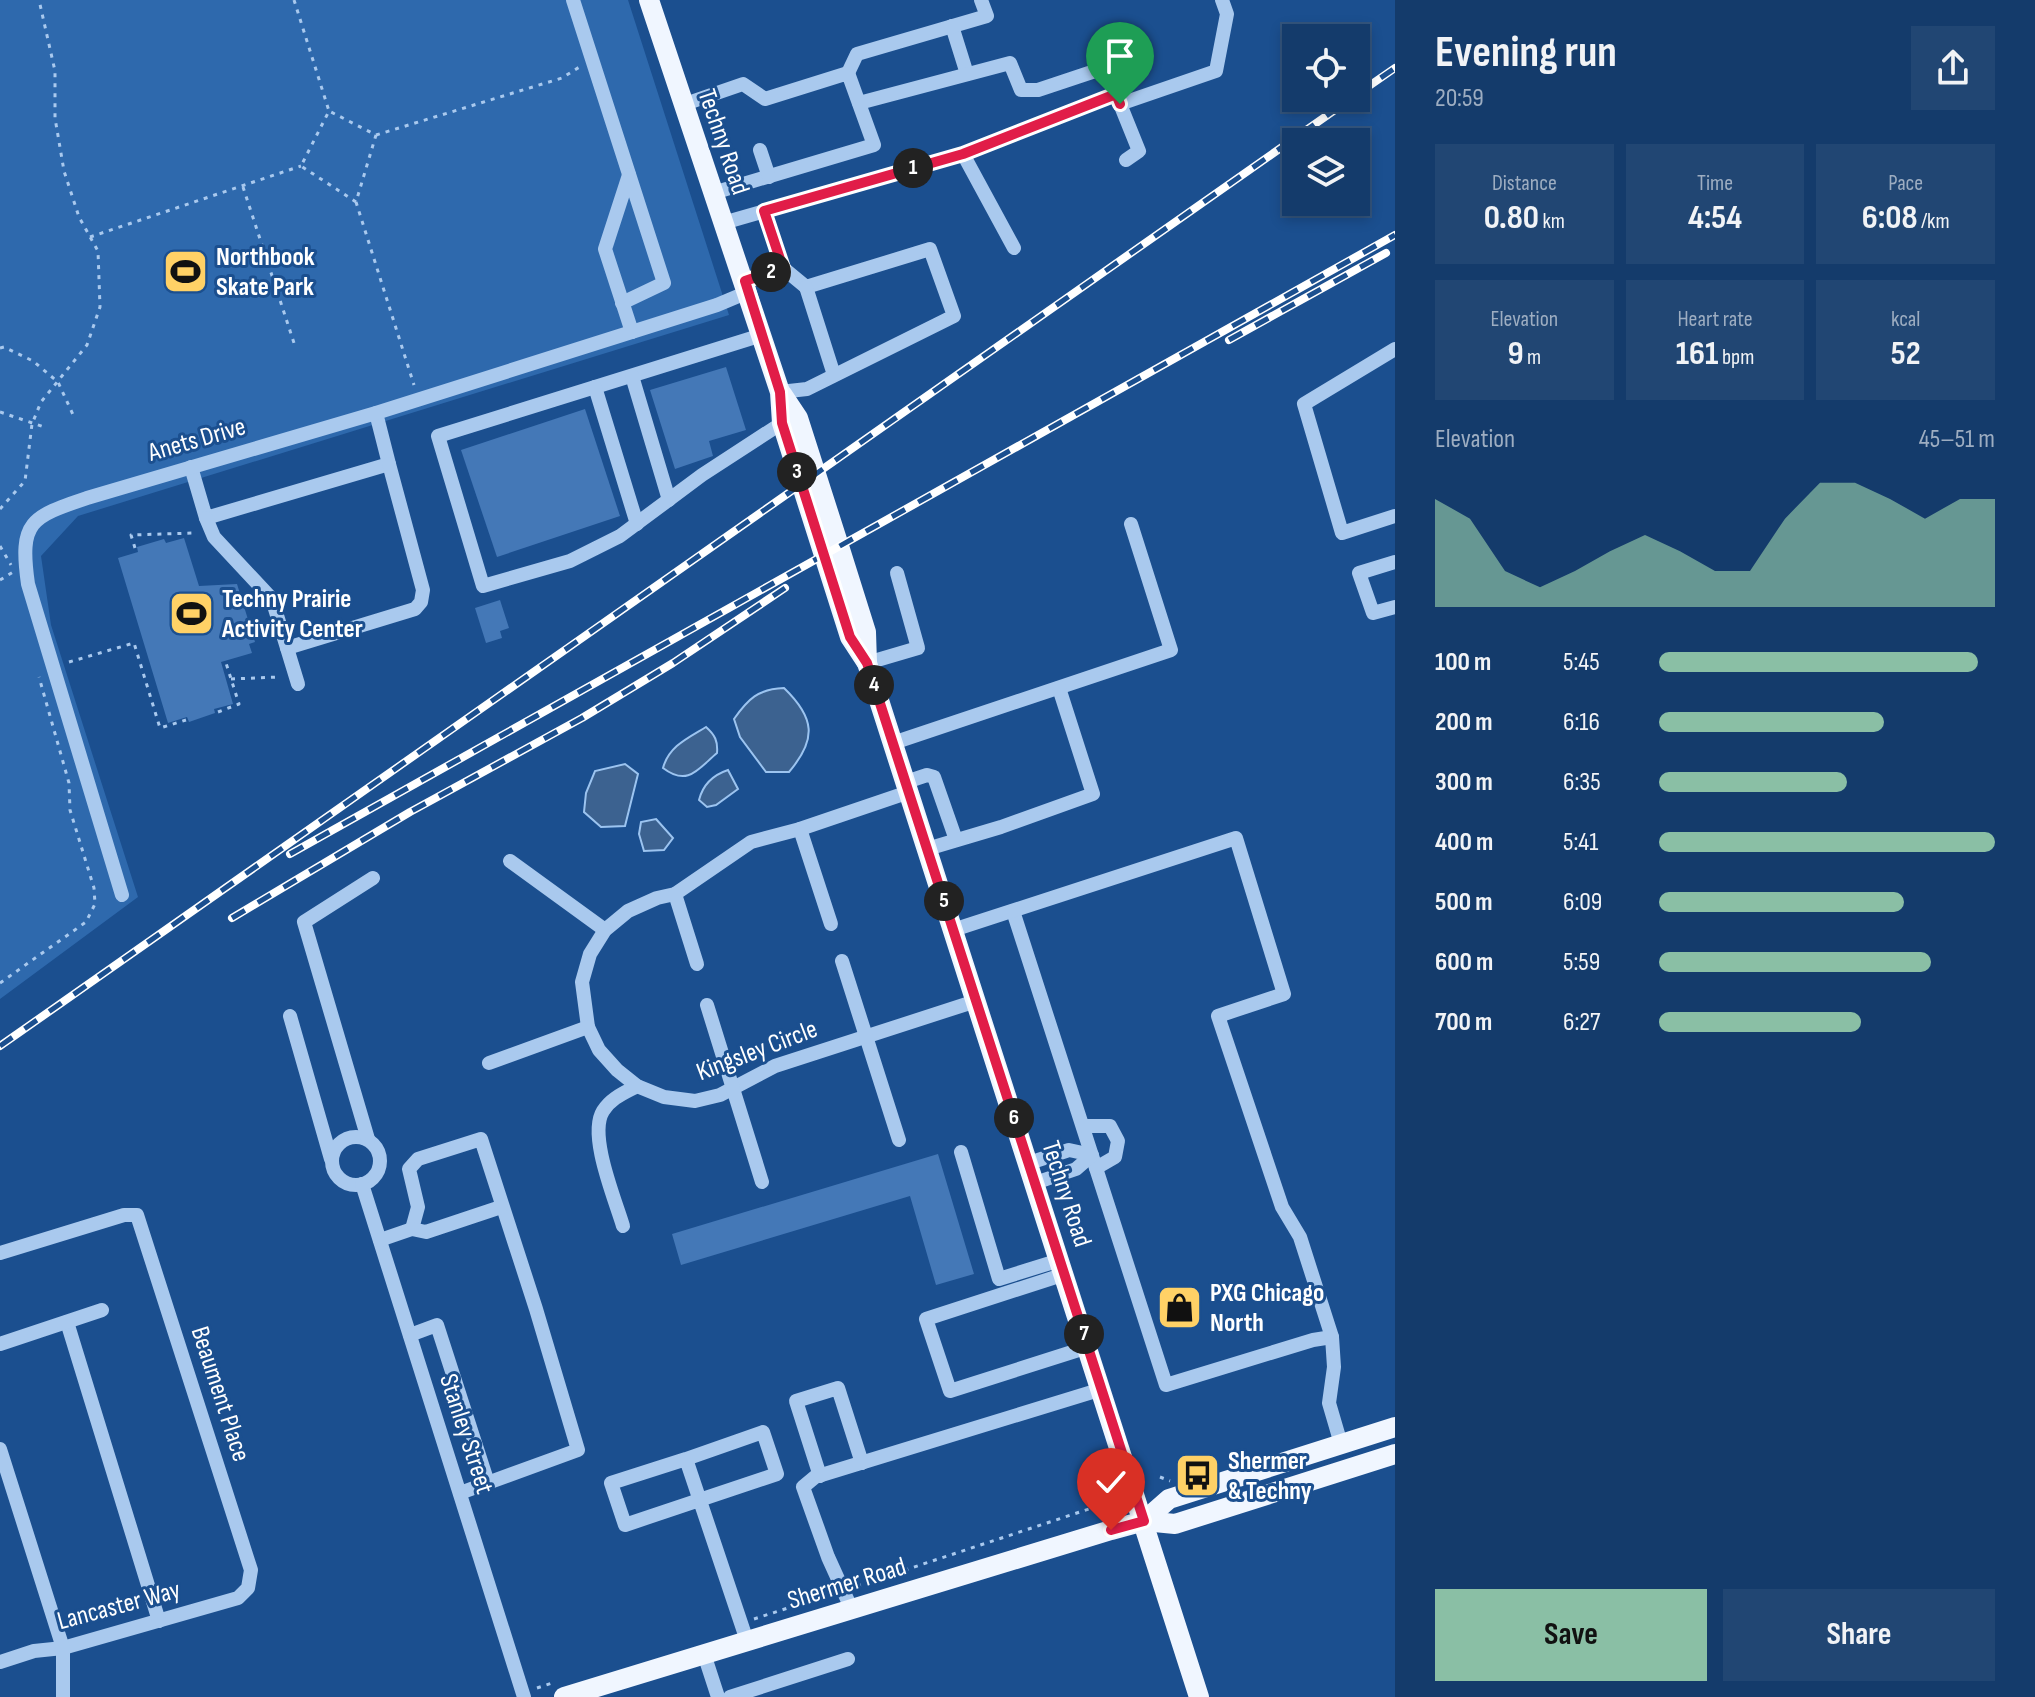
<!DOCTYPE html>
<html lang="en">
<head>
<meta charset="utf-8">
<style>
	:root { --surface:#143b6b; --page:#214673; --text:#f1f3f6; --muted:#9dadc1; --line:#33557e; --accent:#8abfa5 }
	body { margin:0; font-family:"Sofia Sans Condensed",sans-serif; background:var(--page); color:var(--text); height:100vh; display:flex; flex-direction:column; font-size:30px; white-space:nowrap }
	* { box-sizing:border-box; margin:0 }
	p { font-size:26px; color:var(--muted) }
	.icon { flex:none; width:44px; height:44px; fill:none; stroke:currentColor; stroke-width:2; stroke-linecap:round; stroke-linejoin:round }
	.map { position:relative; flex:1; overflow:hidden }
	.side { display:flex; flex-direction:column; background:var(--surface); width:640px }
	.side>* { flex:none }
	.controls { position:absolute; left:1282px; top:24px; display:grid; gap:16px }
	.controls a { display:grid; place-items:center; width:88px; height:88px; border-radius:0px; background:var(--surface); box-shadow:0 4px 12px #0003,0 0 0 2px var(--line); font-size:40px }
	.pin { position:absolute; display:grid; place-items:center; width:68px; height:68px; color:#fff; margin:-82px -34px; border-radius:50% 50% 50% 0; rotate:-45deg; box-shadow:0 0 8px #0007 }
	.pin .icon { rotate:45deg }
	.km { position:absolute; width:40px; height:40px; margin:-20px; border-radius:50%; background:#222; color:#fff; font-size:22px; line-height:40px; text-align:center }
	.round { display:grid; place-items:center; flex:none; width:84px; height:84px; border-radius:0px; background:var(--page) }
	.headline { display:flex; align-items:center; justify-content:space-between; height:136px; padding:0 40px }
	h1 { font-size:44px; font-weight:700; line-height:60px }
	.figures { display:grid; grid-template-columns:repeat(3,1fr); gap:12px; height:136px; padding:8px 40px }
	.figures div { display:grid; align-content:center; border-radius:0px; background:var(--page); text-align:center }
	.figures b { font-size:34px; font-weight:700 }
	.figures small { font-size:22px; font-weight:400 }
	.figures p { font-size:22px }
	.chart { height:224px; padding:16px 40px }
	.chart p { display:flex; justify-content:space-between }
	.chart svg { width:100%; height:144px; margin-top:8px; fill:var(--accent); opacity:.7 }
	.button { display:flex; gap:16px; margin-top:auto; padding:16px 40px }
	.button a { flex:1; height:92px; border-radius:0px; background:var(--accent); color:#111; font-size:32px; font-weight:700; line-height:92px; text-align:center }
	.button a+a { background:var(--page); color:var(--text) }
	ul { padding:0 40px; list-style:none; font-size:26px }
	li { display:grid; grid-template-columns:128px 96px 1fr; align-items:center; height:60px }
	li i { height:20px; border-radius:10px; background:var(--accent) }
	main { display:flex; flex:1; min-height:0 }
	.map>svg:first-child { display:block }
	.green { fill:#2e69ad }
	.water { fill:#3c6290; stroke:#9cc4f0; stroke-width:2 }
	.building { fill:#4478b7 }
	.lines { fill:none; stroke-linecap:round; stroke-linejoin:round }
	.path { stroke:#a9c9ee; stroke-width:3; stroke-dasharray:4 6; stroke-linecap:butt }
	.minor { stroke:#a9c9ee; stroke-width:14 }
	.major { stroke:#f0f6ff; stroke-width:20 }
	.rail-casing { stroke:#fff; stroke-width:8 }
	.rail { stroke:#1b4f8f; stroke-width:5; stroke-dasharray:15; stroke-linecap:butt }
	.route-casing { stroke:#fff; stroke-width:16 }
	.route { stroke:#e11d48; stroke-width:10 }
	.labels { text-anchor:middle; dominant-baseline:central; stroke-width:6; stroke-linejoin:round; paint-order:stroke }
	.street-label { font-size:26px; fill:#fff; stroke:#1b4f8f }
	.poi-label { font-size:26px; font-weight:bold; fill:#fff; stroke:#1b4f8f; text-anchor:start }
</style>
</head>
<body>
<main>
<div class="map">
<svg width="1395" height="1697" viewBox="0 0 1395 1697">
	<rect width="100%" height="100%" fill="#1b4f8f"/>
	<!-- green -->
	<polygon class="green" points="0,0 628,0 729,315 78,516 41,556 51,625 138,897 0,999"/>
	<!-- water -->
	<g class="water">
		<path d="M784,688C815,718 817,739 789,772H766L740,737L734,719C748,699 758,689 784,688Z"/>
		<path d="M706,727C715,735 718,741 717,753C698,769 688,787 663,768C669,746 688,738 706,727Z"/>
		<polygon points="625,764 638,774 625,826 601,827 584,812 586,793 595,771"/>
		<path d="M728,770L738,789L716,805L707,807L699,800C703,784 713,775 728,770Z"/>
		<polygon points="656,819 673,838 664,850 644,851 639,834 641,822"/>
	</g>
	<!-- building -->
	<g class="building">
		<polygon points="726,367 746,430 709,441 713,456 675,469 650,390"/>
		<polygon points="585,409 620,516 497,557 461,450"/>
		<polygon points="184,538 199,586 237,584 255,642 249,644 252,653 221,662 233,704 214,709 215,713 189,722 187,717 168,723 118,558 138,552 137,547 164,539 166,543"/>
		<polygon points="500,600 509,628 500,631 502,638 486,643 475,608"/>
		<polygon points="938,1154 974,1274 936,1285 910,1196 681,1265 672,1234"/>
	</g>
	<g class="lines">
		<!-- path -->
		<g class="path">
			<polyline points="294,0 329,111"/>
			<polyline points="376,135 562,78 581,66"/>
			<polyline points="243,187 294,343"/>
			<polyline points="356,202 301,166 329,111 376,135 356,202 414,385"/>
			<polyline points="90,237 301,166"/>
			<polyline points="0,348 4,347 33,361 58,382 75,419"/>
			<polyline points="0,412 44,427"/>
			<polyline points="0,509 25,481 32,424 41,402 87,345 100,307 98,251 79,217 64,171 55,118 55,71 39,0"/>
			<polyline points="0,546 11,565"/>
			<polyline points="135,548 131,535 195,533"/>
			<polyline points="0,580 13,572"/>
			<polyline points="69,662 134,643 160,728 186,720"/>
			<polyline points="231,679 279,677"/>
			<polyline points="218,712 239,704 226,663"/>
			<polyline points="0,983 86,922 95,904 94,888 70,810 69,783 39,677"/>
			<polyline points="1160,1477 1170,1481"/>
			<polyline points="857,1586 1104,1504"/>
			<polyline points="754,1619 831,1594"/>
			<polyline points="537,1688 552,1683"/>
		</g>
		<!-- minor -->
		<g class="minor">
			<polyline points="573,0 664,283 622,303"/>
			<polyline points="952,26 967,74"/>
			<polyline points="848,73 857,54 987,16 981,0"/>
			<polyline points="859,103 1010,63 1021,90 1038,90 1095,71"/>
			<polyline points="1120,104 1216,71 1227,14 1222,0"/>
			<polyline points="682,105 743,84 765,99 848,73 874,145 713,193"/>
			<polyline points="760,150 769,177"/>
			<polyline points="963,154 1116,94 1139,151 1126,160"/>
			<polyline points="629,175 605,249 632,332"/>
			<polyline points="764,211 783,268"/>
			<polyline points="723,223 963,154 1014,248"/>
			<polyline points="745,281 783,268 806,287 930,249 954,316 807,389 780,392"/>
			<polyline points="806,287 834,375"/>
			<polyline points="762,335 438,436 483,586 570,561 620,536 702,475 782,423"/>
			<polyline points="1395,349 1304,404 1342,533 1395,516"/>
			<polyline points="632,376 669,500"/>
			<polyline points="595,387 637,524"/>
			<polyline points="191,467 206,518 389,464 376,413"/>
			<polyline points="206,518 214,537 272,599 287,648 415,609 421,602 423,590 389,464"/>
			<polyline points="1395,562 1359,573 1373,613 1395,607"/>
			<polyline points="287,648 298,684"/>
			<polyline points="867,663 918,648 897,573"/>
			<polyline points="893,743 1171,650 1131,524"/>
			<polyline points="906,782 927,775 934,777 956,840"/>
			<polyline points="909,792 800,829 751,842 675,894 657,898 628,911 605,930 590,954 582,982 588,1027 599,1050 617,1070 637,1086 664,1097 695,1101 720,1095 775,1066 976,1001"/>
			<polyline points="800,829 831,924"/>
			<polyline points="927,849 1001,827 1093,794 1059,688"/>
			<polyline points="510,861 605,930"/>
			<polyline points="675,894 697,964"/>
			<path d="M122,895L28,584C19,521 31,517 87,498L376,413L717,305L748,292"/>
			<polyline points="1013,911 1166,1385 1313,1340 1332,1337"/>
			<polyline points="953,930 1236,838 1284,994 1218,1016 1282,1207 1300,1237 1332,1337 1334,1367 1329,1403 1341,1444"/>
			<polyline points="842,961 899,1140"/>
			<polyline points="707,1005 762,1182"/>
			<polyline points="290,1016 331,1159"/>
			<polyline points="489,1063 588,1027"/>
			<polyline points="1083,1126 1110,1126 1118,1141 1115,1157 1096,1168"/>
			<circle cx="356" cy="1161" r="24"/>
			<polyline points="368,1139 304,922 373,878"/>
			<polyline points="961,1152 999,1279 1060,1260"/>
			<polyline points="1029,1163 1069,1150 1092,1155 1076,1169 1035,1183"/>
			<polyline points="362,1184 524,1697"/>
			<path d="M623,1226C615,1199 588,1135 603,1111C611,1098 624,1093 637,1086"/>
			<polyline points="412,1229 418,1207 409,1169 418,1159 481,1139 536,1309 578,1450 460,1493"/>
			<polyline points="380,1240 412,1229 426,1232 501,1207"/>
			<polyline points="0,1253 124,1215 137,1215 251,1570 248,1588 238,1598 63,1648 34,1651 0,1662"/>
			<polyline points="1065,1274 926,1319 950,1391 1088,1347"/>
			<polyline points="67,1322 159,1621"/>
			<polyline points="410,1335 437,1325 488,1483"/>
			<polyline points="0,1344 102,1310"/>
			<polyline points="0,1449 63,1648 63,1697"/>
			<polyline points="686,1459 611,1483 625,1525 777,1474 763,1432 686,1459 741,1623 747,1641"/>
			<polyline points="820,1476 796,1401 838,1388 862,1463"/>
			<polyline points="852,1610 828,1557 803,1487 815,1477 1102,1389"/>
			<polyline points="704,1654 718,1697"/>
			<polyline points="730,1697 848,1659"/>
		</g>
		<!-- major -->
		<g class="major">
			<polyline points="649,0 780,392 782,423 850,637 867,663 1199,1697"/>
			<polyline points="782,394 798,418 839,546 866,632 867,663"/>
			<polyline points="1144,1521 1169,1499 1395,1427"/>
			<polyline points="564,1697 1111,1530 1144,1521 1175,1524 1395,1454"/>
		</g>
		<defs>
			<g id="rail">
				<polyline points="1356,95 1395,68"/>
				<polyline points="1229,340 1386,253"/>
				<polyline points="290,854 1395,235"/>
				<polyline points="232,918 410,812 582,718 673,663 785,588"/>
				<polyline points="0,1046 1352,98"/>
			</g>
		</defs>
		<!-- rail casing -->
		<use href="#rail" class="rail-casing"/>
		<!-- rail -->
		<use href="#rail" class="rail"/>
	</g>
	<g class="lines">
		<defs>
			<polyline id="route" points="1111,1530 1144,1521 867,663 850,637 782,423 780,392 745,281 783,268 764,211 963,154 1116,94 1120,104"/>
		</defs>
		<!-- route casing -->
		<use href="#route" class="route-casing"/>
		<!-- route -->
		<use href="#route" class="route"/>
	</g>
	<!-- icons -->
	<defs>
		<symbol id="stadium-square" viewBox="-11 -11 22 22"><rect x="-9" y="-9" width="18" height="18" rx="4" fill="#ffd166" stroke="#1b4f8f"/><path d="M0-5a6.5 5 0 1 0 0 10a6.5 5 0 1 0 0-10ZM-3.5-1.8h7v3.6h-7Z" fill="#111"/></symbol>
		<symbol id="shop-square" viewBox="-11 -11 22 22"><rect x="-9" y="-9" width="18" height="18" rx="4" fill="#ffd166" stroke="#1b4f8f"/><path d="M-5-2.5h2.3a2.7 3.5 0 0 1 5.4 0H5L5.5 6h-11ZM-1.5-2.5h3a1.5 2.3 0 0 0-3 0Z" fill="#111"/></symbol>
		<symbol id="bus-square" viewBox="-11 -11 22 22"><rect x="-9" y="-9" width="18" height="18" rx="4" fill="#ffd166" stroke="#1b4f8f"/><path d="M-5-6H5V4H4V6H2V4H-2V6H-4V4H-5ZM-3.5-4V0h7V-4ZM-3.5 1.2v1.5H-2V1.2ZM2 1.2v1.5H3.5V1.2Z" fill="#111"/></symbol>
	</defs>
	<g fill-rule="evenodd">
		<use href="#stadium-square" x="160" y="246" width="51" height="51"/>
		<use href="#stadium-square" x="166" y="588" width="51" height="51"/>
		<use href="#shop-square" x="1154" y="1282" width="51" height="51"/>
		<use href="#bus-square" x="1172" y="1450" width="51" height="51"/>
	</g>
	<g class="labels">
		<!-- street labels -->
		<g class="street-label">
			<text transform="translate(723 142) rotate(71)">Techny Road</text>
			<text transform="translate(197 440) rotate(-16)">Anets Drive</text>
			<text transform="translate(757 1051) rotate(-21)">Kingsley Circle</text>
			<text transform="translate(1066 1194) rotate(72)">Techny Road</text>
			<text transform="translate(220 1394) rotate(72)">Beaument Place</text>
			<text transform="translate(466 1434) rotate(72)">Stanley Street</text>
			<text transform="translate(847 1584) rotate(-17)">Shermer Road</text>
			<text transform="translate(119 1606) rotate(-15)">Lancaster Way</text>
		</g>
		<!-- poi labels -->
		<g class="poi-label">
			<text x="216" y="257">Northbook<tspan x="216" dy="30">Skate Park</tspan></text>
			<text x="222" y="599">Techny Prairie<tspan x="222" dy="30">Activity Center</tspan></text>
			<text x="1210" y="1293">PXG Chicago<tspan x="1210" dy="30">North</tspan></text>
			<text x="1228" y="1461">Shermer<tspan x="1228" dy="30">&amp; Techny</tspan></text>
		</g>
	</g>
</svg>
<div class="controls">
<a><svg class="icon" aria-label="locate" viewBox="0 0 24 24"><circle cx="12" cy="12" r="6"/><path d="M12 2v4M12 18v4M2 12h4M18 12h4"/></svg></a>
<a><svg class="icon" aria-label="layers" viewBox="0 0 24 24"><path d="M12 4l9 5-9 5-9-5zM3 14l9 5 9-5"/></svg></a>
</div>
<div class="pin" style="left:1120px;top:104px;background:#1e9e55"><svg class="icon" aria-label="arrive" viewBox="0 0 24 24"><path d="M6 21V4h12l-3 4 3 4H6"/></svg></div>
<div class="pin" style="left:1111px;top:1530px;background:#d93025"><svg class="icon" aria-label="check" viewBox="0 0 24 24"><path d="M5 12l5 5 9-10"/></svg></div>
<b class="km" style="left:913px;top:168px">1</b>
<b class="km" style="left:771px;top:272px">2</b>
<b class="km" style="left:797px;top:472px">3</b>
<b class="km" style="left:874px;top:685px">4</b>
<b class="km" style="left:944px;top:901px">5</b>
<b class="km" style="left:1014px;top:1118px">6</b>
<b class="km" style="left:1084px;top:1334px">7</b>
</div>
<section class="side">
<div class="headline"><div><h1>Evening run</h1><p>20:59</p></div><a class="round"><svg class="icon" aria-label="share" viewBox="0 0 24 24"><path d="M12 15V3M7 8l5-5 5 5M5 13v7h14v-7"/></svg></a></div>
<div class="figures">
<div><p>Distance</p><b>0.80<small> km</small></b></div>
<div><p>Time</p><b>4:54</b></div>
<div><p>Pace</p><b>6:08<small> /km</small></b></div>
</div>
<div class="figures">
<div><p>Elevation</p><b>9<small> m</small></b></div>
<div><p>Heart rate</p><b>161<small> bpm</small></b></div>
<div><p>kcal</p><b>52</b></div>
</div>
<div class="chart"><p><span>Elevation</span>45–51 m</p>
<svg viewBox="0 0 160 44" preserveAspectRatio="none"><path d="M0 44V11L10 17L20 33L30 38L40 33L50 27L60 22L70 27L80 33L90 33L100 17L110 6L120 6L130 11L140 17L150 11L160 11V44z"/></svg>
</div>
<ul>
<li><b>100 m</b>5:45<i style="width:95%"></i></li>
<li><b>200 m</b>6:16<i style="width:67%"></i></li>
<li><b>300 m</b>6:35<i style="width:56%"></i></li>
<li><b>400 m</b>5:41<i style="width:100%"></i></li>
<li><b>500 m</b>6:09<i style="width:73%"></i></li>
<li><b>600 m</b>5:59<i style="width:81%"></i></li>
<li><b>700 m</b>6:27<i style="width:60%"></i></li>
</ul>
<div class="button"><a>Save</a><a>Share</a></div>
</section>
</main>
</body>
</html>
